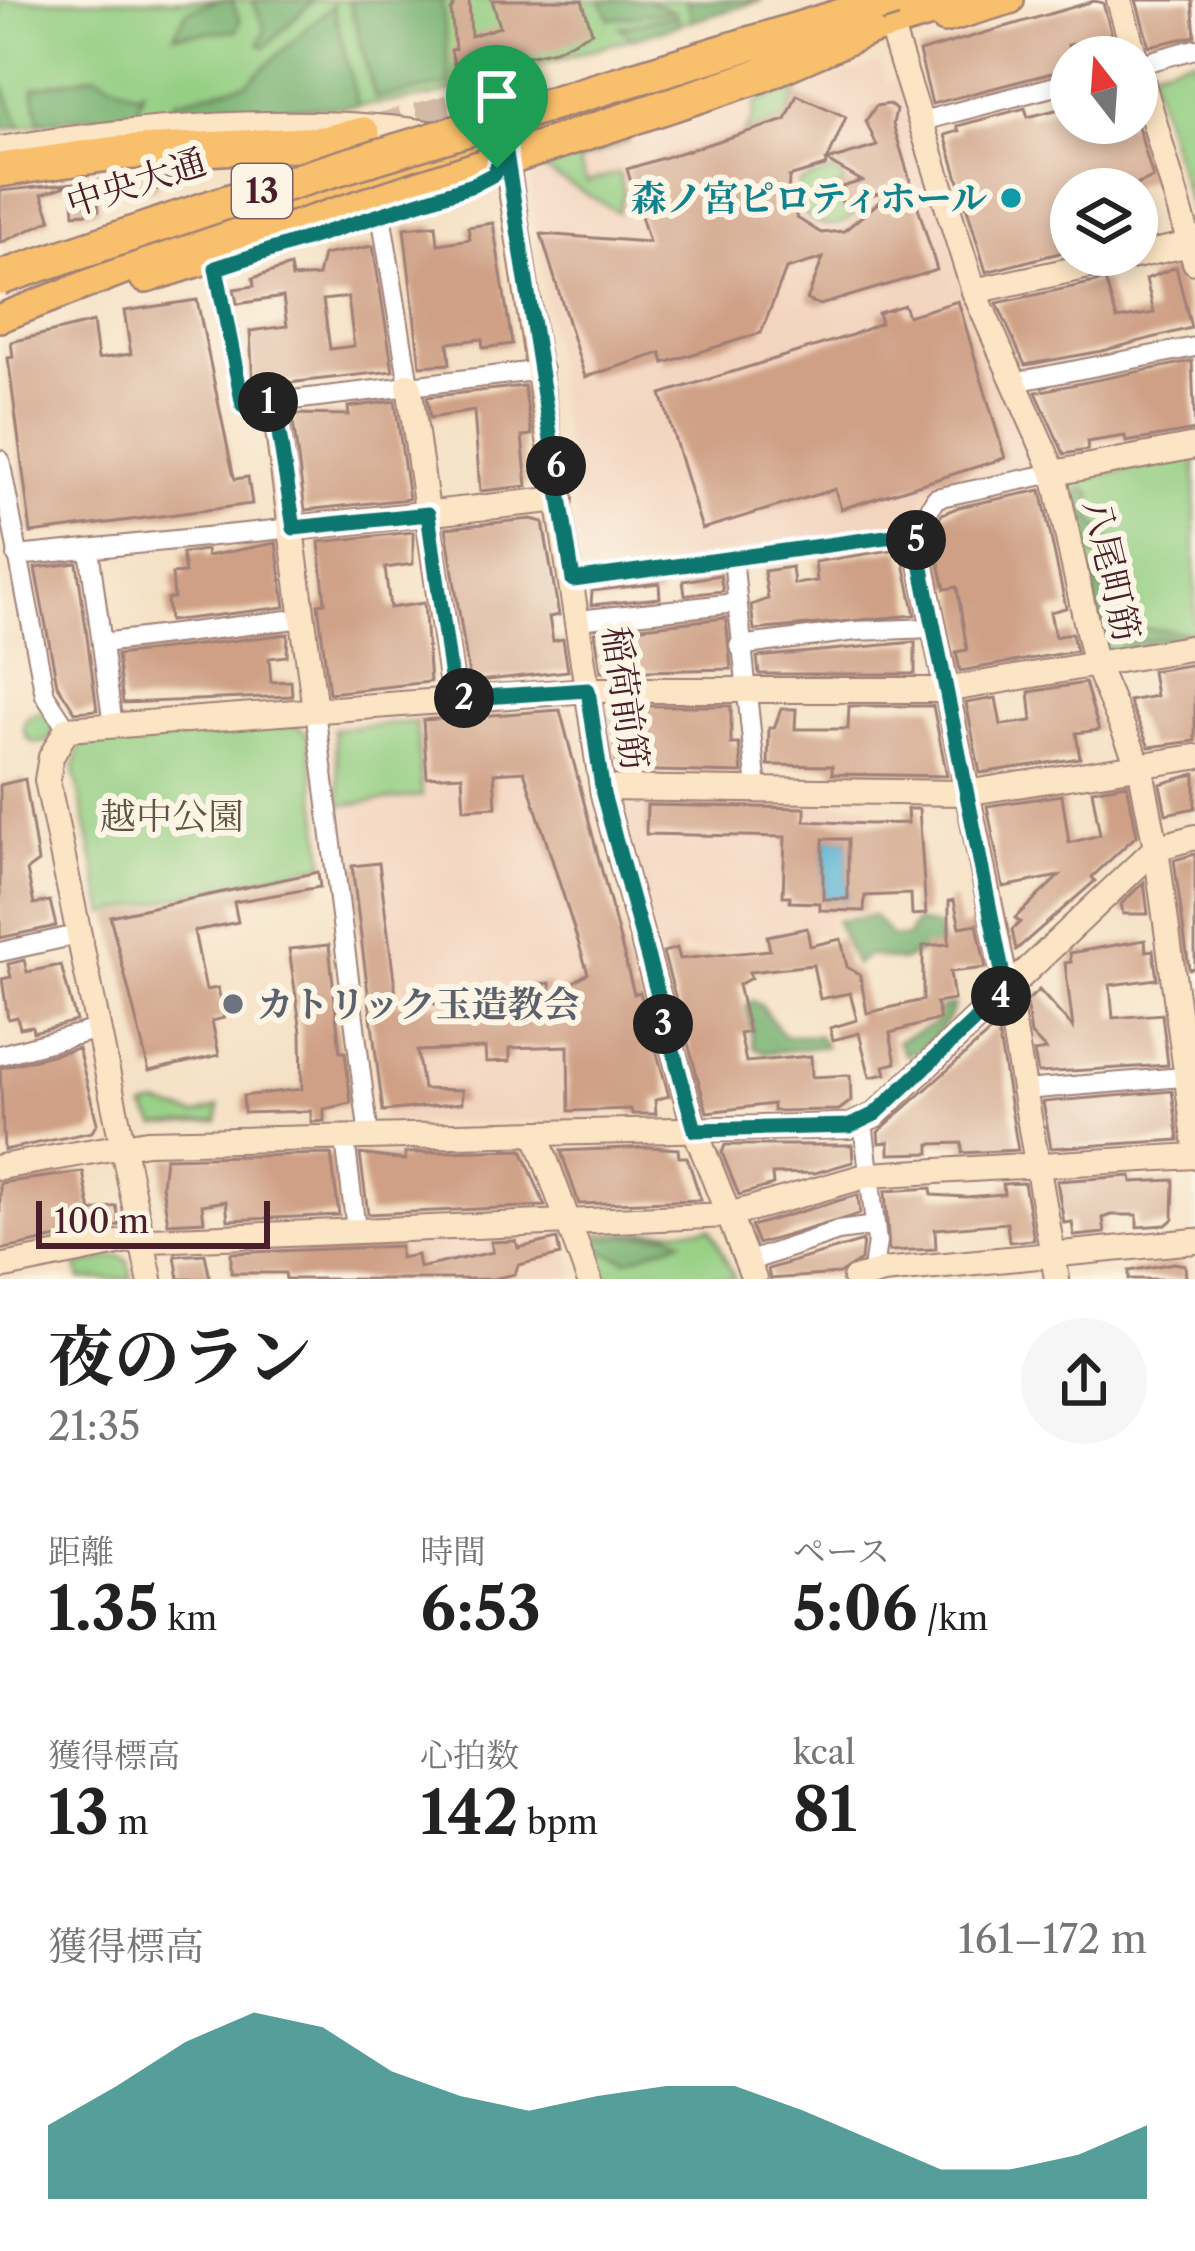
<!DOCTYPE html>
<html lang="ja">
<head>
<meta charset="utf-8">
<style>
	:root { --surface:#fff; --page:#f6f6f6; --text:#222; --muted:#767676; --accent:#0f766e }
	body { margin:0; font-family:"Libre Caslon Text","Noto Serif JP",serif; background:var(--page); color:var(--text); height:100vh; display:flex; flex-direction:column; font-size:45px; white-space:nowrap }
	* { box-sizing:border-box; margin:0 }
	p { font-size:39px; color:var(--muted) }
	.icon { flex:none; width:66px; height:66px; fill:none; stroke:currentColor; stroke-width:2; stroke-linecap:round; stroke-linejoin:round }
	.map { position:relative; height:1279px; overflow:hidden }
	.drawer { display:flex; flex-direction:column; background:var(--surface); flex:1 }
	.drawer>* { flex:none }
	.needle { width:78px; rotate:343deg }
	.tools { position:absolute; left:1050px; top:36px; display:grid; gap:24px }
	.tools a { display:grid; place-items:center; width:108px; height:108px; border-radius:50%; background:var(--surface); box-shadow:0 6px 18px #0003; font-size:60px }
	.scale { position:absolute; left:36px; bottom:30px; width:234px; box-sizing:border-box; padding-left:12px; border:6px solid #4a1f2b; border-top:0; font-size:33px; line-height:42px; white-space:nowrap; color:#4a1f2b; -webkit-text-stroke:9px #fcf5e5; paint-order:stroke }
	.pin { position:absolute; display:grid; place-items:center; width:102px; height:102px; color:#fff; margin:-123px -51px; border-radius:50% 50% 50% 0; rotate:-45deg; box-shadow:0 0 12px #0007 }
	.pin .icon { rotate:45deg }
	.km { position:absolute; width:60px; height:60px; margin:-30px; border-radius:50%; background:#222; color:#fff; font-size:33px; line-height:60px; text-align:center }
	.round { display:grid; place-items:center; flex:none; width:126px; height:126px; border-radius:63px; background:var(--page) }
	.overview { display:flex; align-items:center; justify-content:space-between; height:204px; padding:0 48px }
	h1 { font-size:66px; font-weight:700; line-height:90px }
	.metrics { display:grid; grid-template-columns:repeat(3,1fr); gap:18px; height:204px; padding:12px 48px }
	.metrics div { display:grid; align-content:center }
	.metrics b { font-size:60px; font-weight:700 }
	.metrics small { font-size:33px; font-weight:400 }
	.metrics p { font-size:33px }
	.chart { height:336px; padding:24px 48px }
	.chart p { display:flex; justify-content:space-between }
	.chart svg { width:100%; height:216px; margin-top:12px; fill:var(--accent); opacity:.7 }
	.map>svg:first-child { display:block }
	.built { fill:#f3d4bf }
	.green { fill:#93ce82; stroke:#6e7656; stroke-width:3 }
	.forest { fill:#76b170; stroke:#60684e; stroke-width:3 }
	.water { fill:#57b2d4; stroke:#506880; stroke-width:3 }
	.building { fill:#cfa086; fill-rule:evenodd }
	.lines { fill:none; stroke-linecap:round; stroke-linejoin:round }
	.highway-tunnel { stroke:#d3baa6; stroke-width:33; stroke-dasharray:33 16; stroke-linecap:butt }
	.street-casing { stroke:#a08078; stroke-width:22 }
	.secondary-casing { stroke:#a08078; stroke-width:28 }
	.primary-casing { stroke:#a08078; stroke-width:32 }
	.highway-casing { stroke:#a08078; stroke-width:38 }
	.street { stroke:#fff; stroke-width:18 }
	.secondary { stroke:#fce5c4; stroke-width:24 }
	.primary { stroke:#f8bf6c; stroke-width:27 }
	.highway { stroke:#f8bf6c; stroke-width:33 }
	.highway-bridge-casing { stroke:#a08078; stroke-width:38; stroke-linecap:butt }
	.highway-bridge { stroke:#f8bf6c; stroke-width:33 }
	.route-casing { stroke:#fff; stroke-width:24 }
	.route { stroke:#0f766e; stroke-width:15 }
	.culture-dot { fill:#0f9aa8; stroke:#fcf5e5; stroke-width:4.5 }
	.worship-dot { fill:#6b7280; stroke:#fcf5e5; stroke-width:4.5 }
	.labels { text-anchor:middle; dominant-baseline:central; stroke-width:12; stroke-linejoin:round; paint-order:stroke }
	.shield { fill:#fcf5e5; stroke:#7f5f63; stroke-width:3 }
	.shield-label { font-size:33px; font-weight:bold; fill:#4a1f2b }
	.street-label { font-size:36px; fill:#4a1f2b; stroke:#fcf5e5 }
	.culture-label { font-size:36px; font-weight:bold; fill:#0d838f; stroke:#fcf5e5; text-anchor:end }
	.park-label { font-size:36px; fill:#605445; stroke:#fcf5e5 }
	.worship-label { font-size:36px; font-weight:bold; fill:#5b616d; stroke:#fcf5e5; text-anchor:start }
</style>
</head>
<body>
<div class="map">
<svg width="1195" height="1279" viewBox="0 0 1195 1279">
	<rect width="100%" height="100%" fill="#fcf5e5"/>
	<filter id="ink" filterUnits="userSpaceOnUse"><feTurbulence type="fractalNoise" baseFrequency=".00833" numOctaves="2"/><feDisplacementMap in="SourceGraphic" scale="24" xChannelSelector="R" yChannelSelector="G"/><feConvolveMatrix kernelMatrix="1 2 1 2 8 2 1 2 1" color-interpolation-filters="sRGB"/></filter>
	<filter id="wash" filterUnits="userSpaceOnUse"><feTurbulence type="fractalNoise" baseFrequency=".004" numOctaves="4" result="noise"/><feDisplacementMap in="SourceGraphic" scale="48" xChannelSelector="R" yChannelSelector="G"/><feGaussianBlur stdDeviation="2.7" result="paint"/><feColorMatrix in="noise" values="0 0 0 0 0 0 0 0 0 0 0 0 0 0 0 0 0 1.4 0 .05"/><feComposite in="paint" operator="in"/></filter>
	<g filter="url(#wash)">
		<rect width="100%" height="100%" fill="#f5e1c5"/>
		<!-- built -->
		<g class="built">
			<polygon points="880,63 886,83 899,79 1040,460 1035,468 930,491 905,528 590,571 582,567 530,187 539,165"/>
			<polygon points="566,707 576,714 583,769 637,984 602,996 606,1120 385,1123 328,730 334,722"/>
			<polygon points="628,802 871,804 870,912 831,914 830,934 814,935 814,944 694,952 678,946 658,951 622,809"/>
			<polygon points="555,1232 564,1237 577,1279 264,1279 404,1253 403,1238"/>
		</g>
		<!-- green -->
		<g class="green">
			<polygon points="0,0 762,0 431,97 368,105 87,116 0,130"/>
			<polygon points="1195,57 1195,227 1151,75 1155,68"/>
			<polygon points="798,89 785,120 743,133 753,119 755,103"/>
			<polygon points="630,140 579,161 586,182 619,173 624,192 618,212 543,169"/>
			<path d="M836,170L845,184L837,187L842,206L852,204L855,214C836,231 815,229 800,208L799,182Z"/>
			<polygon points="1195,457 1195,640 1101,655 1067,488 1073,480"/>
			<circle cx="39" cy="728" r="15"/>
			<polygon points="416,722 422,796 341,805 334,729"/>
			<polygon points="296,725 308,735 325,863 105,914 74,768 82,741"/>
			<polygon points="158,1104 196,1115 219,1106 218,1121 157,1126 144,1108"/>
			<polygon points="710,1228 735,1279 598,1279 585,1241 590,1234"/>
			<polygon points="120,1256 128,1261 132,1279 80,1279 77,1265"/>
		</g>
		<!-- forest -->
		<g class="forest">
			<polygon points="219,0 232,1 240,21 236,31 174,35 187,11"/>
			<polygon points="253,0 314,0 265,47 259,44 265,30"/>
			<polygon points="349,0 442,0 450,85 375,98"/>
			<polygon points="600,0 647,0 673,11 610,19"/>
			<polygon points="686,0 762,0 693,21"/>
			<polygon points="333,5 358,106 171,111 176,101 247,83"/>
			<polygon points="676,15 679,25 632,39 620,27"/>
			<polygon points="96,75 137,94 143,90 137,113 39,122 33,88"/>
			<polygon points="0,77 21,127 0,130"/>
			<polygon points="1083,488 1092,494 1090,517 1109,541 1101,556 1086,552 1075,496"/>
			<polygon points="1091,575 1120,608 1106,632 1100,632"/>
			<polygon points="1132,628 1195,632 1124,645 1121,640"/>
			<polygon points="874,916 892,937 908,937 915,922 937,926 941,943 901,961 867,955 855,965 836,921"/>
			<polygon points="752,1001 760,1005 784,1036 819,1036 826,1046 766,1053 754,1048 747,1005"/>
			<path d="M954,1005C949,1022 926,1050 905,1055L897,1041L935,1024L942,1007Z"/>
			<polygon points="668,1233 682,1240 627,1260 592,1248 592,1239"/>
		</g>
		<!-- water -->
		<rect class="water" x="823" y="839" width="25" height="60"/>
		<g id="blocks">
			<!-- building -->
			<g class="building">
				<polygon points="457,0 469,0 471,36 500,27 492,0 582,0 592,32 555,50 464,70 454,64 451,50 455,49 451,11"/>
				<polygon points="1136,0 1192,0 1195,36 1149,46"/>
				<polygon points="1094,1 1103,3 1118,57 1103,57 1097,37 1068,45 1071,68 932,104 919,52"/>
				<polygon points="797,95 846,117 825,166 789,177 788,198 797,218 821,233 844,231 896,188 843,205 838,188 862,181 827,161 877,146 866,121 876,106 889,104 896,110 893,124 937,270 820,305 807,300 823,258 786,269 761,333 664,363 661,353 585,377 541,234 649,242 627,169 786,120"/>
				<polygon points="1071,106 1071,123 1137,123 1153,178 1126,189 1071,189 1071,250 986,272 945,135 959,131 957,126 1025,108 1028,117"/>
				<polygon points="185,171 186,178 157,179 157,189 97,193 99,210 87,213 74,214 72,184 42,194 51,220 0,243 0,191"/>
				<polygon points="493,223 512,344 483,348 482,339 448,343 450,364 420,366 404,228 436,225 438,244 470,239 468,227"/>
				<path d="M373,246L393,371L253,387L250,331L287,326L283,297L237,304L234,289L254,286L253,278L290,266L292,278L318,276L323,255ZM348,297L354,346L330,349L323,300Z"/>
				<polygon points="1176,267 1191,328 1102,351 1025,365 997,303 1105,280 1117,319 1154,313 1146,279"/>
				<polygon points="197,300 233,473 235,479 248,477 252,504 31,533 8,358 13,357 11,342 93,322 98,359 131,354 124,311"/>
				<polygon points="958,301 1005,458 841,509 835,489 702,529 661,394 852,335 881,323 878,313 904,305 908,316"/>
				<polygon points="1192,361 1195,430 1126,442 1125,436 1087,442 1088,450 1064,454 1036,392"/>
				<polygon points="524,386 532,435 522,436 527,486 480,491 474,411 430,418 427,397"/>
				<polygon points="395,401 409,499 305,510 292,414 349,415 348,407"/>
				<polygon points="1041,490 1066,608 1050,612 1055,637 1072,633 1076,651 960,671 956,652 967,650 957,587 945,589 932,532 942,514 959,507"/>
				<polygon points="531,519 543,522 559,615 549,617 553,641 563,639 568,671 470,682 446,528"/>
				<polygon points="413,532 413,564 385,568 390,608 424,603 430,682 329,693 318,604 325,603 319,542"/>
				<polygon points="276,543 285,607 169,621 167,599 174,598 172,574 185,573 182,553 206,550 207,556"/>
				<polygon points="897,549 901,549 915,615 754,630 751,605 768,599 764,571 792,567 794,584 817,581 815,562"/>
				<polygon points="77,563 97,710 75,712 57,684 35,568"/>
				<polygon points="720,575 723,591 685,595 683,581"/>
				<polygon points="659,583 660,598 591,605 592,591"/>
				<polygon points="726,618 731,669 601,672 595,632"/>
				<polygon points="288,634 287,656 269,658 271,682 291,681 292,696 123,703 117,655"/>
				<polygon points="915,642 915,674 759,674 757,657"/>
				<polygon points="1195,664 1195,741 1149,747 1129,701 1156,696 1152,671"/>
				<polygon points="1085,683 1099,730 1076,733 1080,758 980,773 966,703 996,698 1001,725 1032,721 1029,692"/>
				<polygon points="611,706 731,706 731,744 739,744 742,773 617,770"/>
				<polygon points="849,706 933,706 947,776 832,774 832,766 768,765 769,728 774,728 781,709 796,709 795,729 848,729"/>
				<polygon points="560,710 634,994 640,992 669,1096 655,1100 656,1114 632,1114 631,1109 569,1111 568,1046 510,1048 510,1061 486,1062 485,1048 417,1051 423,1089 462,1090 462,1103 383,1111 352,866 379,863 397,1003 447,1004 448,1012 484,1011 484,998 518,997 517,985 550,983 551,996 588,973 524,771 494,773 496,807 464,809 462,775 427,777 423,720"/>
				<polygon points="1195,774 1195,808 1166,814 1160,784"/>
				<polygon points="25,779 38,862 27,870 34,904 50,901 56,926 0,938 0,785"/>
				<polygon points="1127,784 1137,835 1092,877 1095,881 1016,950 1012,930 1020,922 1015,918 1059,876 1003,887 987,806 1062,795 1069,843 1100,835 1092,790"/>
				<path d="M647,805L805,808V821L869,824L908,823L907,809H919L926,914L912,915L911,894L865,896L864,911L820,910V903L790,902V896H783L785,837L646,834ZM823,839H848V899H823Z"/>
				<polygon points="1195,854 1195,968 1189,969 1174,860"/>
				<polygon points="318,872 320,887 234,902 238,922 194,931 206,990 218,988 224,1018 212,1021 219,1055 149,1071 110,916"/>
				<polygon points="1144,882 1148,914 1123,914 1121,904"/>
				<polygon points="954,900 960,927 977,924 986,968 950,972 954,1000 936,1003 940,1019 890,1033 896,1063 884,1066 886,1074 870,1077 859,1033 833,1040 830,1028 857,1020 850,993 820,999 813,965 749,972 751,978 738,985 749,1032 740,1034 746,1062 811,1056 812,1077 850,1075 851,1101 839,1110 773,1111 773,1104 707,1112 663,952 677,948 680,959 770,950 767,936 807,928 810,946 841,939 847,967 860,975 867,1013 923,1000 923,946 949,944 949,901"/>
				<polygon points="1145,940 1146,951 1153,950 1157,979 1110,985 1113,1018 1162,1014 1168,1065 1038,1073 1034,1052 1046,1050 1031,1034 1026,1002 1039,990 1073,1028 1065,963 1071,962 1070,953"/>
				<polygon points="329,945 340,1052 345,1052 351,1103 324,1109 324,1121 311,1122 311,1111 244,1113 243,1096 302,1089 301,1031 289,949"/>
				<polygon points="24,960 27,972 61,965 76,1021 33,1032 32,1026 20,1028 17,1017 8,1019 2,979 11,977 8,964"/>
				<polygon points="997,1026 1018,1150 962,1153 962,1143 930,1144 930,1153 889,1154 889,1142 879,1143 878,1132"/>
				<polygon points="78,1048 97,1123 92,1132 4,1150 0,1068"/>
				<polygon points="1172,1091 1179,1140 1051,1148 1043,1102"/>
				<polygon points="725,1145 852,1145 853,1162 815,1173 772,1174 773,1185 739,1195 722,1153"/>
				<polygon points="650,1147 678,1149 679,1157 687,1157 701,1200 579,1204 561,1151"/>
				<polygon points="522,1150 545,1206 368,1214 360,1154 405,1160 405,1153"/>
				<polygon points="331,1154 339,1215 228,1220 226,1201 202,1205 204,1221 168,1223 162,1185 165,1158"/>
				<polygon points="83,1172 91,1212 116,1206 120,1225 0,1250 0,1183"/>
				<polygon points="1131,1176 1132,1182 1174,1180 1173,1219 1166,1225 1137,1227 1137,1215 1112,1215 1103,1218 1105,1233 1074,1236 1072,1222 1064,1223 1057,1181"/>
				<polygon points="1024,1183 1034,1240 1009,1242 1007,1223 935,1229 936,1249 889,1251 885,1191 931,1188 932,1195 966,1197 1004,1194 1003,1184"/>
				<polygon points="858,1195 860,1214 758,1244 751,1226"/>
				<polygon points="557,1239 560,1255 518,1265 515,1274 493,1279 286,1279 285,1273 231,1273 231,1253 400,1246 400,1258 417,1255 419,1268 493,1252 491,1242 516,1241 518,1248"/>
				<polygon points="863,1241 861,1260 839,1274 770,1279 768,1269"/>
				<polygon points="205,1254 210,1279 179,1279 175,1256"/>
				<polygon points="1174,1263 1185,1265 1186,1279 1129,1279 1129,1271"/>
			</g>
		</g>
	</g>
	<g filter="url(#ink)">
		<use href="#blocks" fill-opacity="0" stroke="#a08078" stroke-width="3"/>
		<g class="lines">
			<!-- highway-tunnel -->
			<polyline class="highway-tunnel" points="371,132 522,92"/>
			<defs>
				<g id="street">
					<polyline points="1137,65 1195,49"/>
					<polyline points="922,121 1071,82"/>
					<polyline points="381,214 409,385"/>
					<polyline points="216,268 243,406 543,370"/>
					<polyline points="1015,382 1195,347"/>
					<polyline points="0,460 45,695 67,729"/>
					<polyline points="89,549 113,726"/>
					<polyline points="17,556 294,528"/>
					<polyline points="733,558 757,789"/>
					<polyline points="573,580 915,533 936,498 1054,473"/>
					<polyline points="578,620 736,603"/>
					<polyline points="102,643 304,618"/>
					<polyline points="739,646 855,631 933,628"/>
					<polyline points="315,710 369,1137"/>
					<polyline points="0,952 81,934"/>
					<polyline points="0,1055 98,1029"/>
					<polyline points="1024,1090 1195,1076"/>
					<polyline points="863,1121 877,1242 874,1262 882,1267"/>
					<polyline points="345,1139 356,1230"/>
					<polyline points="747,1262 838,1231 875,1226"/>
				</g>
				<g id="secondary">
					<polyline points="1119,0 1135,57"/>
					<polyline points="893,34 974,291 1054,473 1095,663 1141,770 1156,848 1195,1139"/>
					<polyline points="1137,63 1195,262"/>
					<polyline points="504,143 603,794 695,1130 754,1279"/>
					<path d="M0,149C127,128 314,112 440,135"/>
					<polyline points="974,291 1195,243"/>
					<polyline points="409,385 454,699"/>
					<polyline points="274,401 315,710"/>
					<polyline points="1054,473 1195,446"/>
					<polyline points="294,528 561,499"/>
					<polyline points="915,533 1007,990 1057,1279"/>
					<polyline points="602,788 965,793 1195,757"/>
					<polyline points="537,1137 589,1279"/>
					<polyline points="0,1167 147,1142 850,1126 875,1115 1156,848 1195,837"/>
					<polyline points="0,1267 128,1241 729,1215 869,1175 1195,1156"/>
					<polyline points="150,1279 47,780 51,757 67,729 588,690 945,690 1195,647"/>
					<polyline points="855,1279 883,1271 1195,1241"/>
				</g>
				<g id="primary">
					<polyline points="945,19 1010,0"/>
					<polyline points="0,318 279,210 472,151 516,144"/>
				</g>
				<g id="highway">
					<polyline points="840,37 965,0"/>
					<polyline points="531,128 733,69"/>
					<polyline points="0,170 116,153 324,143 363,134"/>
					<polyline points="146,276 287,231"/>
				</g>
			</defs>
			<!-- street casing -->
			<use href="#street" class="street-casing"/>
			<!-- secondary casing -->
			<use href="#secondary" class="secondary-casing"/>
			<!-- primary casing -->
			<use href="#primary" class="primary-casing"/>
			<!-- highway casing -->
			<use href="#highway" class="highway-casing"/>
			<!-- street -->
			<use href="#street" class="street"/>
			<!-- secondary -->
			<use href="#secondary" class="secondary"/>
			<!-- primary -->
			<use href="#primary" class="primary"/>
			<!-- highway -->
			<use href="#highway" class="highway"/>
			<defs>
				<g id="highway-bridge">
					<polyline points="287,231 759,76 867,29"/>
					<polyline points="0,278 227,202 894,0"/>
				</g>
			</defs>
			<!-- highway-bridge casing -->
			<use href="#highway-bridge" class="highway-bridge-casing"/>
			<!-- highway-bridge -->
			<use href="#highway-bridge" class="highway-bridge"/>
		</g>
	</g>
	<g class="lines" filter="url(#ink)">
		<defs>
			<polygon id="route" points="505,147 573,580 915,533 1006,991 875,1114 850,1126 695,1130 603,794 588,690 454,699 428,514 294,528 274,401 243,406 216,268 473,185 494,174"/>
		</defs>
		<!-- route casing -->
		<use href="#route" class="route-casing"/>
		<!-- route -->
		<use href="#route" class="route"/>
	</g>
	<!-- markers -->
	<circle class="culture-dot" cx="1011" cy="198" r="12"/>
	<circle class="worship-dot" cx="233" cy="1004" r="12"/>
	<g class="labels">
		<!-- shield labels -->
		<rect class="shield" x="232" y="164" width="60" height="54" rx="9"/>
		<g class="shield-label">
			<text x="262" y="191">13</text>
		</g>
		<!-- street labels -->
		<g class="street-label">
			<text transform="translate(136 182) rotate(-18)">中央大通</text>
			<text transform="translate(1112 570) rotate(77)">八尾町筋</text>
			<text transform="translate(626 698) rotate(82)">稲荷前筋</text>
		</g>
		<!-- culture labels -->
		<g class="culture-label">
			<text x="987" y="198">森ノ宮ピロティホール</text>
		</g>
		<!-- park labels -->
		<g class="park-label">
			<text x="172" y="816">越中公園</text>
		</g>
		<!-- worship labels -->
		<g class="worship-label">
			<text x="257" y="1004">カトリック玉造教会</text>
		</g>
	</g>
</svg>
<div class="tools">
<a><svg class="needle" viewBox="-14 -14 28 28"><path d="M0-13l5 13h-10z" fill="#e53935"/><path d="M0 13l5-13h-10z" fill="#767676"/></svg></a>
<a><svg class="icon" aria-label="layers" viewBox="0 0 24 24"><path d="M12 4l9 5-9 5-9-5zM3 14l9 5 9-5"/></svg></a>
</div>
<div class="scale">100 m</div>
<div class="pin" style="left:497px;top:168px;background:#1e9e55"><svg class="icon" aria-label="arrive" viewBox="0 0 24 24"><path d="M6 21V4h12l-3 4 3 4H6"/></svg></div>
<b class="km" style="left:268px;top:402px">1</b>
<b class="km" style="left:464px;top:698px">2</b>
<b class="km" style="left:663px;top:1024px">3</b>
<b class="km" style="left:1001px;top:996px">4</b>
<b class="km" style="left:916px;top:540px">5</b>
<b class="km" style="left:556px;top:466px">6</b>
</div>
<section class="drawer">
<div class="overview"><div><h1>夜のラン</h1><p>21:35</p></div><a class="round"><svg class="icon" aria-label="share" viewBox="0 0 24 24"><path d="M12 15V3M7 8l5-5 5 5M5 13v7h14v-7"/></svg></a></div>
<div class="metrics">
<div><p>距離</p><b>1.35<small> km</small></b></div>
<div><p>時間</p><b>6:53</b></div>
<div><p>ペース</p><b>5:06<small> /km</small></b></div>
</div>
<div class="metrics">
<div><p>獲得標高</p><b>13<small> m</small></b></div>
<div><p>心拍数</p><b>142<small> bpm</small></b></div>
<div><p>kcal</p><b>81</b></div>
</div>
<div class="chart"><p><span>獲得標高</span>161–172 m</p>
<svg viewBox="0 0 160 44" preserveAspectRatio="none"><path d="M0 44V29L10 21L20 12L30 6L40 9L50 18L60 23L70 26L80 23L90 21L100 21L110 26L120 32L130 38L140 38L150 35L160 29V44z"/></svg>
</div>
</section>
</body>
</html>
